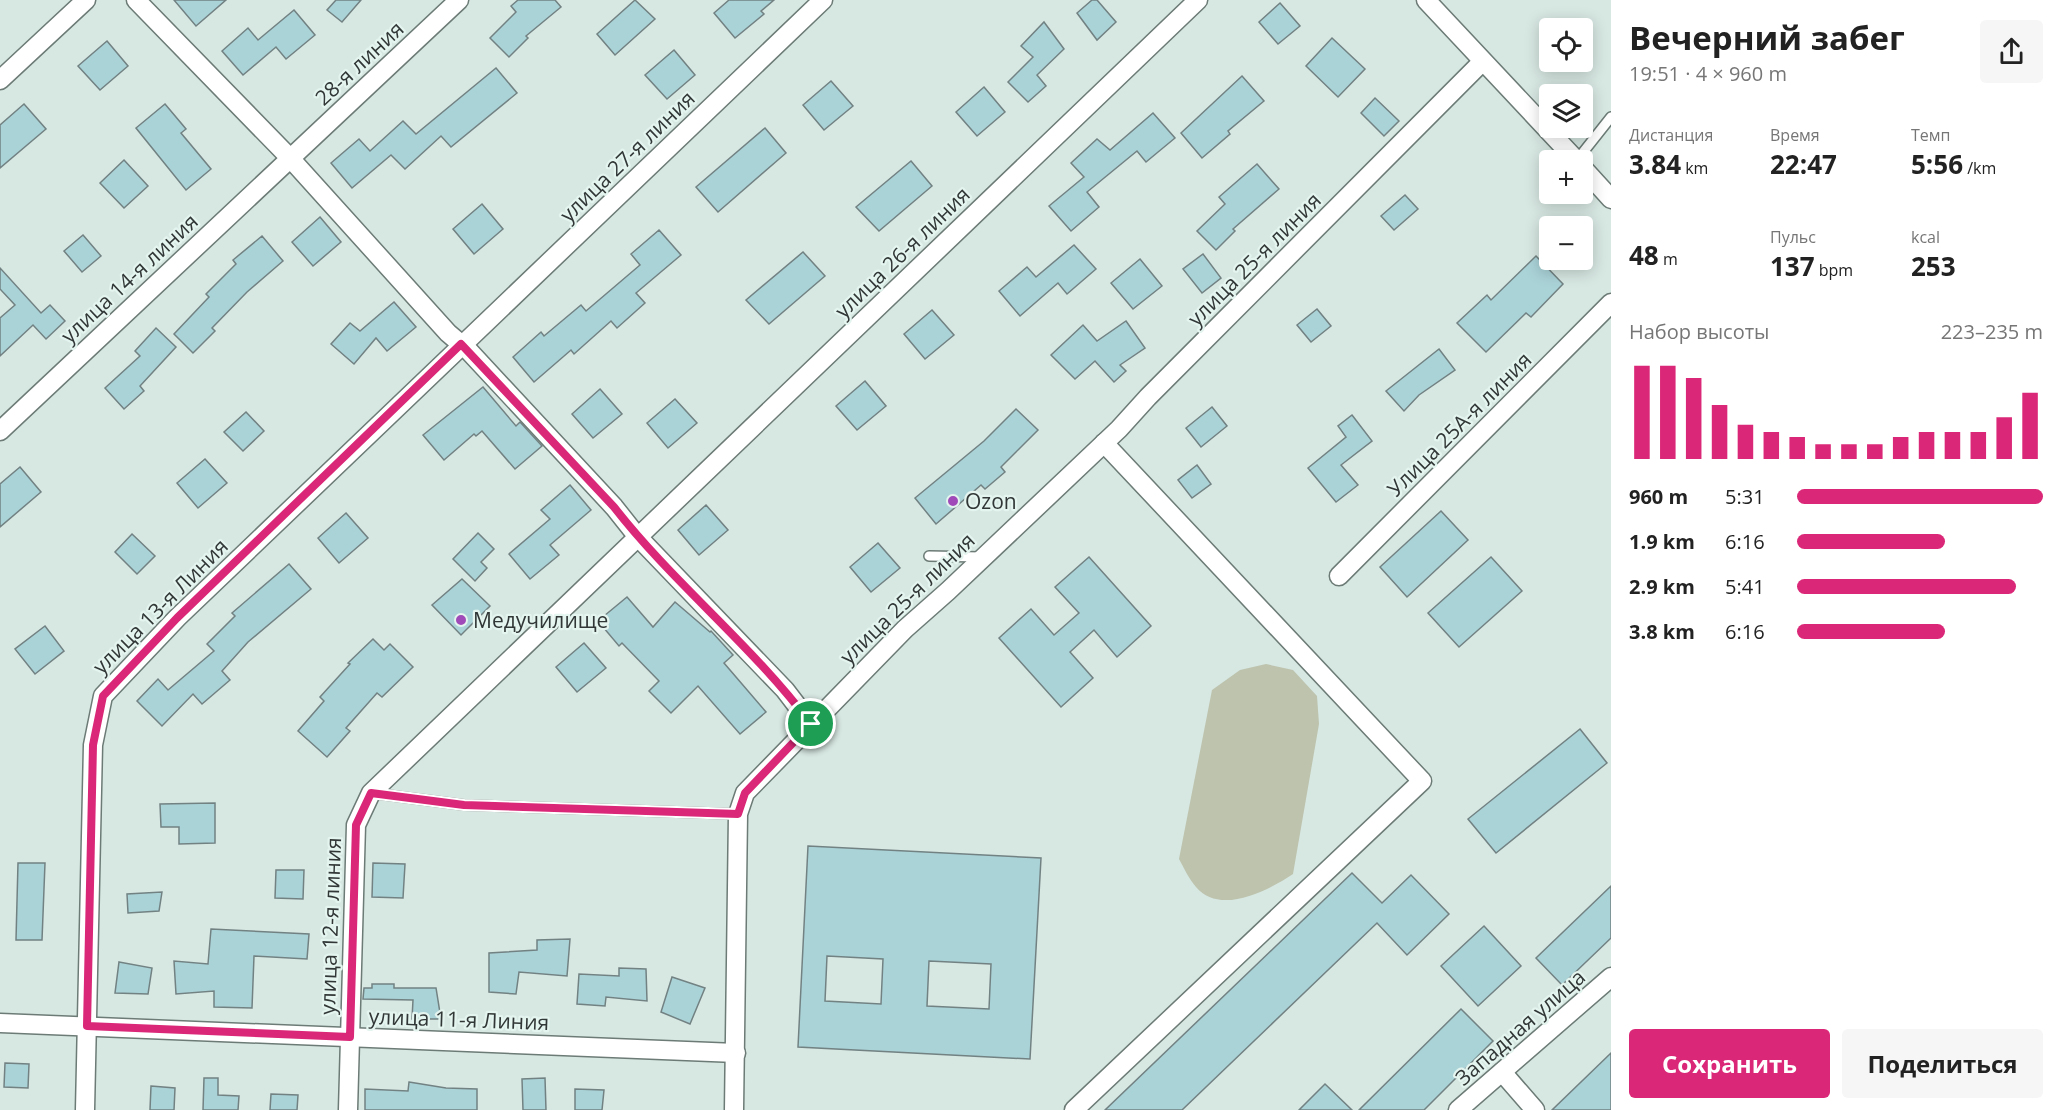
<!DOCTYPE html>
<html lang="ru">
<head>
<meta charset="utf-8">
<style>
	:root { --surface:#fff; --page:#f6f6f6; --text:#222; --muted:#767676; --accent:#db2777 }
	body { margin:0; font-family:"Open Sans",sans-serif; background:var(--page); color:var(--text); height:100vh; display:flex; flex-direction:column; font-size:22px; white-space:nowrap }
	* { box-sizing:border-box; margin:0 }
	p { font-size:20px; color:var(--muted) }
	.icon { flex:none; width:33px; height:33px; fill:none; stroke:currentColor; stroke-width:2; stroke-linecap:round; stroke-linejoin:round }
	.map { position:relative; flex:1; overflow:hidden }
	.sheet { display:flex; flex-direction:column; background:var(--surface); width:450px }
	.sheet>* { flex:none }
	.controls { position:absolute; left:1539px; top:18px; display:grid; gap:12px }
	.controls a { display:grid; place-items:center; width:54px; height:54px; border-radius:6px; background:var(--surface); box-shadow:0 3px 15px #0003; font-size:30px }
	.pin { position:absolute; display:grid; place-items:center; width:51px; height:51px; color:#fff; margin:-26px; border:3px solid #fff; border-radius:50%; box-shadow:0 2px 6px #0007 }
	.round { display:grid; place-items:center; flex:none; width:63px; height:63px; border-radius:6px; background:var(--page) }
	.head { display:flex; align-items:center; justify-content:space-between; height:102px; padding:0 18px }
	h1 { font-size:33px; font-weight:700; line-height:45px }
	.metrics { display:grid; grid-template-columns:repeat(3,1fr); gap:9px; height:102px; padding:6px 18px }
	.metrics div { display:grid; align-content:center }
	.metrics b { font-size:26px; font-weight:700 }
	.metrics small { font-size:16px; font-weight:400 }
	.metrics p { font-size:16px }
	.chart { height:168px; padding:12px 18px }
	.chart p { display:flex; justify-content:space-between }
	.chart svg { width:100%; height:108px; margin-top:6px; stroke:var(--accent); stroke-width:6 }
	.primary-button { display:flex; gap:12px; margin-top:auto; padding:12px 18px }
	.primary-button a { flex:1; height:69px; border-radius:6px; background:var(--accent); color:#fff; font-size:24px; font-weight:700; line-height:69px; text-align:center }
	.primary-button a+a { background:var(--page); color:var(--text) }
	ul { padding:0 18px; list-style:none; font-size:20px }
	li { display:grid; grid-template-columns:96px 72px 1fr; align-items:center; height:45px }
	li i { height:15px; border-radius:8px; background:var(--accent) }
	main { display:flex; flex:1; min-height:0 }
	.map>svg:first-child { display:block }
	.green { fill:#bdc3ad }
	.building { fill:#aad3d8; stroke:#728283; stroke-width:1.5; fill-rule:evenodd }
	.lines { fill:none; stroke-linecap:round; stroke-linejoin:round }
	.service-casing { stroke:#6c7b76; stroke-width:12 }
	.minor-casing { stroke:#6c7b76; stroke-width:21 }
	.service { stroke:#fff; stroke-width:9 }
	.minor { stroke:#fff; stroke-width:18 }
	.route-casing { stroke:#fff; stroke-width:12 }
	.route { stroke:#db2777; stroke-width:8 }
	.poi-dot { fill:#9f4ab8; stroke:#e4f4ef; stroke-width:2 }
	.labels { text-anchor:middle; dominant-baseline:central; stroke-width:4.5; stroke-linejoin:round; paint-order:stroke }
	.street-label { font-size:21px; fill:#313736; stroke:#e4f4ef }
	.poi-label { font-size:21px; fill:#313736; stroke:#e4f4ef; text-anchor:start }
</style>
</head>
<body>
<main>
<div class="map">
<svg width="1611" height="1110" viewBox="0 0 1611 1110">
	<rect width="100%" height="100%" fill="#d7e7e2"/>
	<!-- green -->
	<path class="green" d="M1266,664L1293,670L1317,696L1319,724L1293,874C1269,890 1220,916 1196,887C1189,879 1184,868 1179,859L1212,690L1240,670Z"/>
	<!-- building -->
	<g class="building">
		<polygon points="174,0 226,0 196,26"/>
		<polygon points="336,0 361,0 342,22 327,10"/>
		<polygon points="518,0 555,0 561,7 526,36 528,38 509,57 490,38 516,12 511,6"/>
		<polygon points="635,0 655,19 615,55 597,34"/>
		<polygon points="729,0 774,0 761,11 764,14 735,38 714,13"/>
		<polygon points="1092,0 1097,0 1116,22 1097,40 1077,13"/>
		<polygon points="1280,3 1300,26 1278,44 1259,22"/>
		<polygon points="294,10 315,35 286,59 276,47 243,75 222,51 248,28 258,40"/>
		<polygon points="1044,22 1064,49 1037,75 1046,86 1028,102 1008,82 1033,57 1021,46"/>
		<polygon points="1332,38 1365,69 1338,97 1306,66"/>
		<polygon points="107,41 128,66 100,90 78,66"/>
		<polygon points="674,50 695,75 667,99 645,75"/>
		<polygon points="496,68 517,93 451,147 441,136 405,169 391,155 352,188 331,163 359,139 370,151 403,121 416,134"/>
		<polygon points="1242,76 1264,101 1228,131 1230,134 1202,158 1181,133"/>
		<polygon points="831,81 853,106 824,130 803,105"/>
		<polygon points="984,87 1005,112 977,136 956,112"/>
		<polygon points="1375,98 1399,121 1384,136 1361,113"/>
		<polygon points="24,104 46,129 0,168 0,125"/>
		<polygon points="165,104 186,129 181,133 211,169 186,190 136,128"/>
		<polygon points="1153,113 1175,138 1146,162 1137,151 1087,192 1099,207 1071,231 1049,206 1084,177 1071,163 1097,139 1110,150"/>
		<polygon points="765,128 786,153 718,212 696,187"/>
		<polygon points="124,160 148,186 124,208 100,183"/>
		<polygon points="911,161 932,186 879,231 856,207"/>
		<polygon points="1257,164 1279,189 1233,229 1235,231 1216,250 1197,231 1225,204 1219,197"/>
		<polygon points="1405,195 1418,209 1394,230 1381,216"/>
		<polygon points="482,204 503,229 474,254 453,229"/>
		<polygon points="320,217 341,242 313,266 292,242"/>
		<polygon points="659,230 681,255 636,293 645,303 617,328 611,321 574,354 571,350 534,382 513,357 541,332 544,336 581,305 586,311 640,265 631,254"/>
		<polygon points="83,235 101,256 82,272 64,251"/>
		<polygon points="262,236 283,261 247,292 212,328 215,331 193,353 174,334 209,297 206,294 236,264 233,260"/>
		<polygon points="1074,245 1096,269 1067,294 1058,283 1020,316 999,291 1027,267 1036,277"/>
		<polygon points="803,252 825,276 769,324 746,300"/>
		<polygon points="1203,254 1221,278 1202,293 1183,269"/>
		<polygon points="1536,256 1563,284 1531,317 1526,313 1486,352 1457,323 1487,295 1491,300"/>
		<polygon points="1140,259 1162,286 1133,309 1111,283"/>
		<polygon points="0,268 41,313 50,305 65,321 46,339 33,325 0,356 0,318 15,305 0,289"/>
		<polygon points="394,302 416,327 387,351 376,338 354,364 331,344 350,323 360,331"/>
		<polygon points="1317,309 1331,326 1311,342 1297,325"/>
		<polygon points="932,310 954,335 925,359 904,334"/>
		<polygon points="1126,321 1145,348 1120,365 1126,371 1114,382 1095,361 1075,379 1051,355 1083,325 1097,341"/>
		<polygon points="156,328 176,347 140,386 144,391 124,409 105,388 140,356 135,351"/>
		<polygon points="1439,349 1455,370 1419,395 1404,411 1386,391"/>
		<polygon points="865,381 886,406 857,430 836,406"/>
		<polygon points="483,387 516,426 520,422 542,446 515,469 482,431 476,436 474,434 444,460 423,435"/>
		<polygon points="600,389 622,414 593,438 572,414"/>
		<polygon points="675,399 697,423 668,448 647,423"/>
		<polygon points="1212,407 1227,426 1201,447 1186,428"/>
		<polygon points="1016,409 1038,430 1001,467 1005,472 985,489 981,485 936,524 915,498 984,441"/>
		<polygon points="246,412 264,431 243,451 224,432"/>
		<polygon points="1352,415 1372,441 1341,465 1358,485 1336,502 1308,468 1346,437 1338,426"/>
		<polygon points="205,459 227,483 198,508 177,483"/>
		<polygon points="1197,465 1211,484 1192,498 1178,480"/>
		<polygon points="20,467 41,492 0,527 0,484"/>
		<polygon points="570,485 591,510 550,545 559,555 530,579 509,554 550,519 541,510"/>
		<polygon points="706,505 728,530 699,555 678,530"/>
		<polygon points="1441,511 1468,540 1407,597 1380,567"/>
		<polygon points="346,513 368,538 339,563 318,538"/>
		<polygon points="478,533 494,549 481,562 487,568 475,581 453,559"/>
		<polygon points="132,534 155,556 137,574 115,552"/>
		<polygon points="878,543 900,568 871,592 850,567"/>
		<polygon points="1089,557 1151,626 1117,657 1094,630 1070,652 1093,678 1061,707 999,638 1031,609 1054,635 1079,613 1055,587"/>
		<polygon points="1491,557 1522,591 1459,647 1428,613"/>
		<polygon points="289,564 311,589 248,642 222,671 230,680 202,704 193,694 162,726 137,701 158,679 168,690 214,651 207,644 235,616 232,613"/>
		<polygon points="462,579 490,606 461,635 432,605"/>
		<polygon points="627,597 653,627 675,602 710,632 711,631 733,655 724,663 766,712 740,734 698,686 671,713 649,691 659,681 622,643 619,646 598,621"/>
		<polygon points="45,626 64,651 35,674 15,649"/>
		<polygon points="373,639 384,650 390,644 413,667 382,697 377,693 346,728 350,731 327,757 298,731 324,701 320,697 350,664 348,663"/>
		<polygon points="584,643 606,668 577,692 556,667"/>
		<polygon points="1580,729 1607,763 1496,853 1468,819"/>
		<polygon points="215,803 215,843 179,844 179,827 161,827 160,804"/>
		<path d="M808,846L1041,858L1030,1059L798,1047ZM827,956L883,959L881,1004L825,1001ZM929,961L991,964L989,1009L927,1006Z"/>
		<polygon points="18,863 45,863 42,940 16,940"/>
		<polygon points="373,863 405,864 403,898 372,897"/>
		<polygon points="276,870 304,870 303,899 275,898"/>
		<polygon points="1352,873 1382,903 1411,875 1449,914 1407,955 1377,923 1182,1110 1105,1110"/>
		<polygon points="1611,886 1611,938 1562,985 1536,958"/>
		<polygon points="162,892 159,911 128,913 127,894"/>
		<polygon points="1484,926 1521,966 1478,1006 1441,966"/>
		<polygon points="211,929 309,934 307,959 254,956 252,1008 214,1007 214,991 176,994 174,961 208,964"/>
		<polygon points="570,939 567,976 519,972 516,994 489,992 489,953 537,950 537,940"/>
		<polygon points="119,962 152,968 148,994 115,993"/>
		<polygon points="619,968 646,969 647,1001 606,997 605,1006 577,1004 579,974 619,976"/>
		<polygon points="672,977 705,988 690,1024 661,1012"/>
		<polygon points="372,984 394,984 394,988 436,988 441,1019 412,1019 413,1000 363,999 364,988 372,988"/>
		<polygon points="1461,1009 1493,1041 1424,1110 1359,1110"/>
		<polygon points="1611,1053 1611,1110 1552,1110"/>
		<polygon points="5,1063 29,1064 28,1088 4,1087"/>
		<polygon points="204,1078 218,1078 218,1095 239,1096 238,1110 203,1110"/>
		<polygon points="545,1078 546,1110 523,1110 522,1079"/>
		<polygon points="409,1082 446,1088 477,1089 477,1110 365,1110 365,1089 408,1091"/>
		<polygon points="1325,1084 1352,1110 1299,1110"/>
		<polygon points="151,1086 175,1088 174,1110 150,1110"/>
		<polygon points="575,1089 604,1090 602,1110 575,1110"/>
		<polygon points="271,1094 298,1095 297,1110 270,1110"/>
	</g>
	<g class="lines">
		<defs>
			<g id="service">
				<polyline points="1577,160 1611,117"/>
				<polyline points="929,556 981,557"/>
				<polyline points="371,793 464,805 738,814"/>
			</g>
			<g id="minor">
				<polyline points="136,0 290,158 448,333 468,350 614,507 637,536 785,690 811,724"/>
				<polyline points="1426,0 1576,160"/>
				<polyline points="0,80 86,0"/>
				<polyline points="1582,167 1611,199"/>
				<polyline points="0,431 459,0"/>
				<polyline points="1339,576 1611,303"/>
				<polyline points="0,1023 736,1053"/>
				<polyline points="1502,1072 1535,1110"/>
				<polyline points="85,1110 93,745 103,696 177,618 823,0"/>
				<polyline points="348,1110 356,825 371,793 1198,0"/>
				<polyline points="734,1110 738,814 745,793 905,629 948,591 1119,429 1148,397 1482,62"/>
				<polyline points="1074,1110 1422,781 1104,443"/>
				<polyline points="1458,1110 1611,977"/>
			</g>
		</defs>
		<!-- service casing -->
		<use href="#service" class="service-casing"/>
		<!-- minor casing -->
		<use href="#minor" class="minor-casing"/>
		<!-- service -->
		<use href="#service" class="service"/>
		<!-- minor -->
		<use href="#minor" class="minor"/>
	</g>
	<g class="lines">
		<defs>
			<path id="route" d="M461,344L614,507C674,584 752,645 811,724L745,793L738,814L464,805L371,793L356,825L350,1037L87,1026L93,745L103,696L177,618Z"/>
		</defs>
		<!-- route casing -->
		<use href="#route" class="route-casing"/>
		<!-- route -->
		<use href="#route" class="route"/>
	</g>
	<!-- markers -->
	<g class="poi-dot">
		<circle cx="953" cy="501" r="6"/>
		<circle cx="461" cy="620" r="6"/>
	</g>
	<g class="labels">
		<!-- street labels -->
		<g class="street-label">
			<text transform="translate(359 63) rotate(-43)">28-я линия</text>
			<text transform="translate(627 156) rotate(-44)">улица 27-я линия</text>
			<text transform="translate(902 252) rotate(-44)">улица 26-я линия</text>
			<text transform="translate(1254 259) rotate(-45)">улица 25-я линия</text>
			<text transform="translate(129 278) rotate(-43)">улица 14-я линия</text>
			<text transform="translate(1459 424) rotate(-45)">Улица 25А-я линия</text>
			<text transform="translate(907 598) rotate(-44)">улица 25-я линия</text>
			<text transform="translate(160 606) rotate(-45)">улица 13-я Линия</text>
			<text transform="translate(330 926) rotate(-88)">улица 12-я линия</text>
			<text transform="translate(459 1019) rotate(2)">улица 11-я Линия</text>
			<text transform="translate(1520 1027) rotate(-41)">Западная улица</text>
		</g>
		<!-- poi labels -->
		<g class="poi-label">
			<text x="965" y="501">Ozon</text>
			<text x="473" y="620">Медучилище</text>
		</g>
	</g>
</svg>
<div class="controls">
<a><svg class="icon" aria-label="locate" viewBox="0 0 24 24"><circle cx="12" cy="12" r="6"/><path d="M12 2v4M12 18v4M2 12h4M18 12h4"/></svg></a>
<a><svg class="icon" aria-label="layers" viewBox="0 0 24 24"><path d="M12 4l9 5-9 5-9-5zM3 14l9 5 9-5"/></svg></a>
<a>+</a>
<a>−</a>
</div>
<div class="pin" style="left:811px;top:724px;background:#1e9e55"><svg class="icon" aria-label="arrive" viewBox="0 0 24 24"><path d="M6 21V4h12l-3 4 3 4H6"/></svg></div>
</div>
<section class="sheet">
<div class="head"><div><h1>Вечерний забег</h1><p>19:51 · 4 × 960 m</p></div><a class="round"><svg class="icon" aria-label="share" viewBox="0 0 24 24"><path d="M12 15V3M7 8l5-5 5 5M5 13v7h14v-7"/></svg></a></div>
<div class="metrics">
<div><p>Дистанция</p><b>3.84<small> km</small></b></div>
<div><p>Время</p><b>22:47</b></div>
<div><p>Темп</p><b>5:56<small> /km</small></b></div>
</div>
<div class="metrics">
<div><b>48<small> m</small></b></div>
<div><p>Пульс</p><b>137<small> bpm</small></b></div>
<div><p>kcal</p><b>253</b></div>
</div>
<div class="chart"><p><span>Набор высоты</span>223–235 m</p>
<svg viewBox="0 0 160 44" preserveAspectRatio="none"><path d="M5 44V6M15 44V6M25 44V11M35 44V22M45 44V30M55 44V33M65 44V35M75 44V38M85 44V38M95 44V38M105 44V35M115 44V33M125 44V33M135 44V33M145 44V27M155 44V17"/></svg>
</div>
<ul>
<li><b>960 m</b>5:31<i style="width:100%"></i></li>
<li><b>1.9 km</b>6:16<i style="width:60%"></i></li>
<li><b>2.9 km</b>5:41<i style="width:89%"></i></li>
<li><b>3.8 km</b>6:16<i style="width:60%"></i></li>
</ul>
<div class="primary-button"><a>Сохранить</a><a>Поделиться</a></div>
</section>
</main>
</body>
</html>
